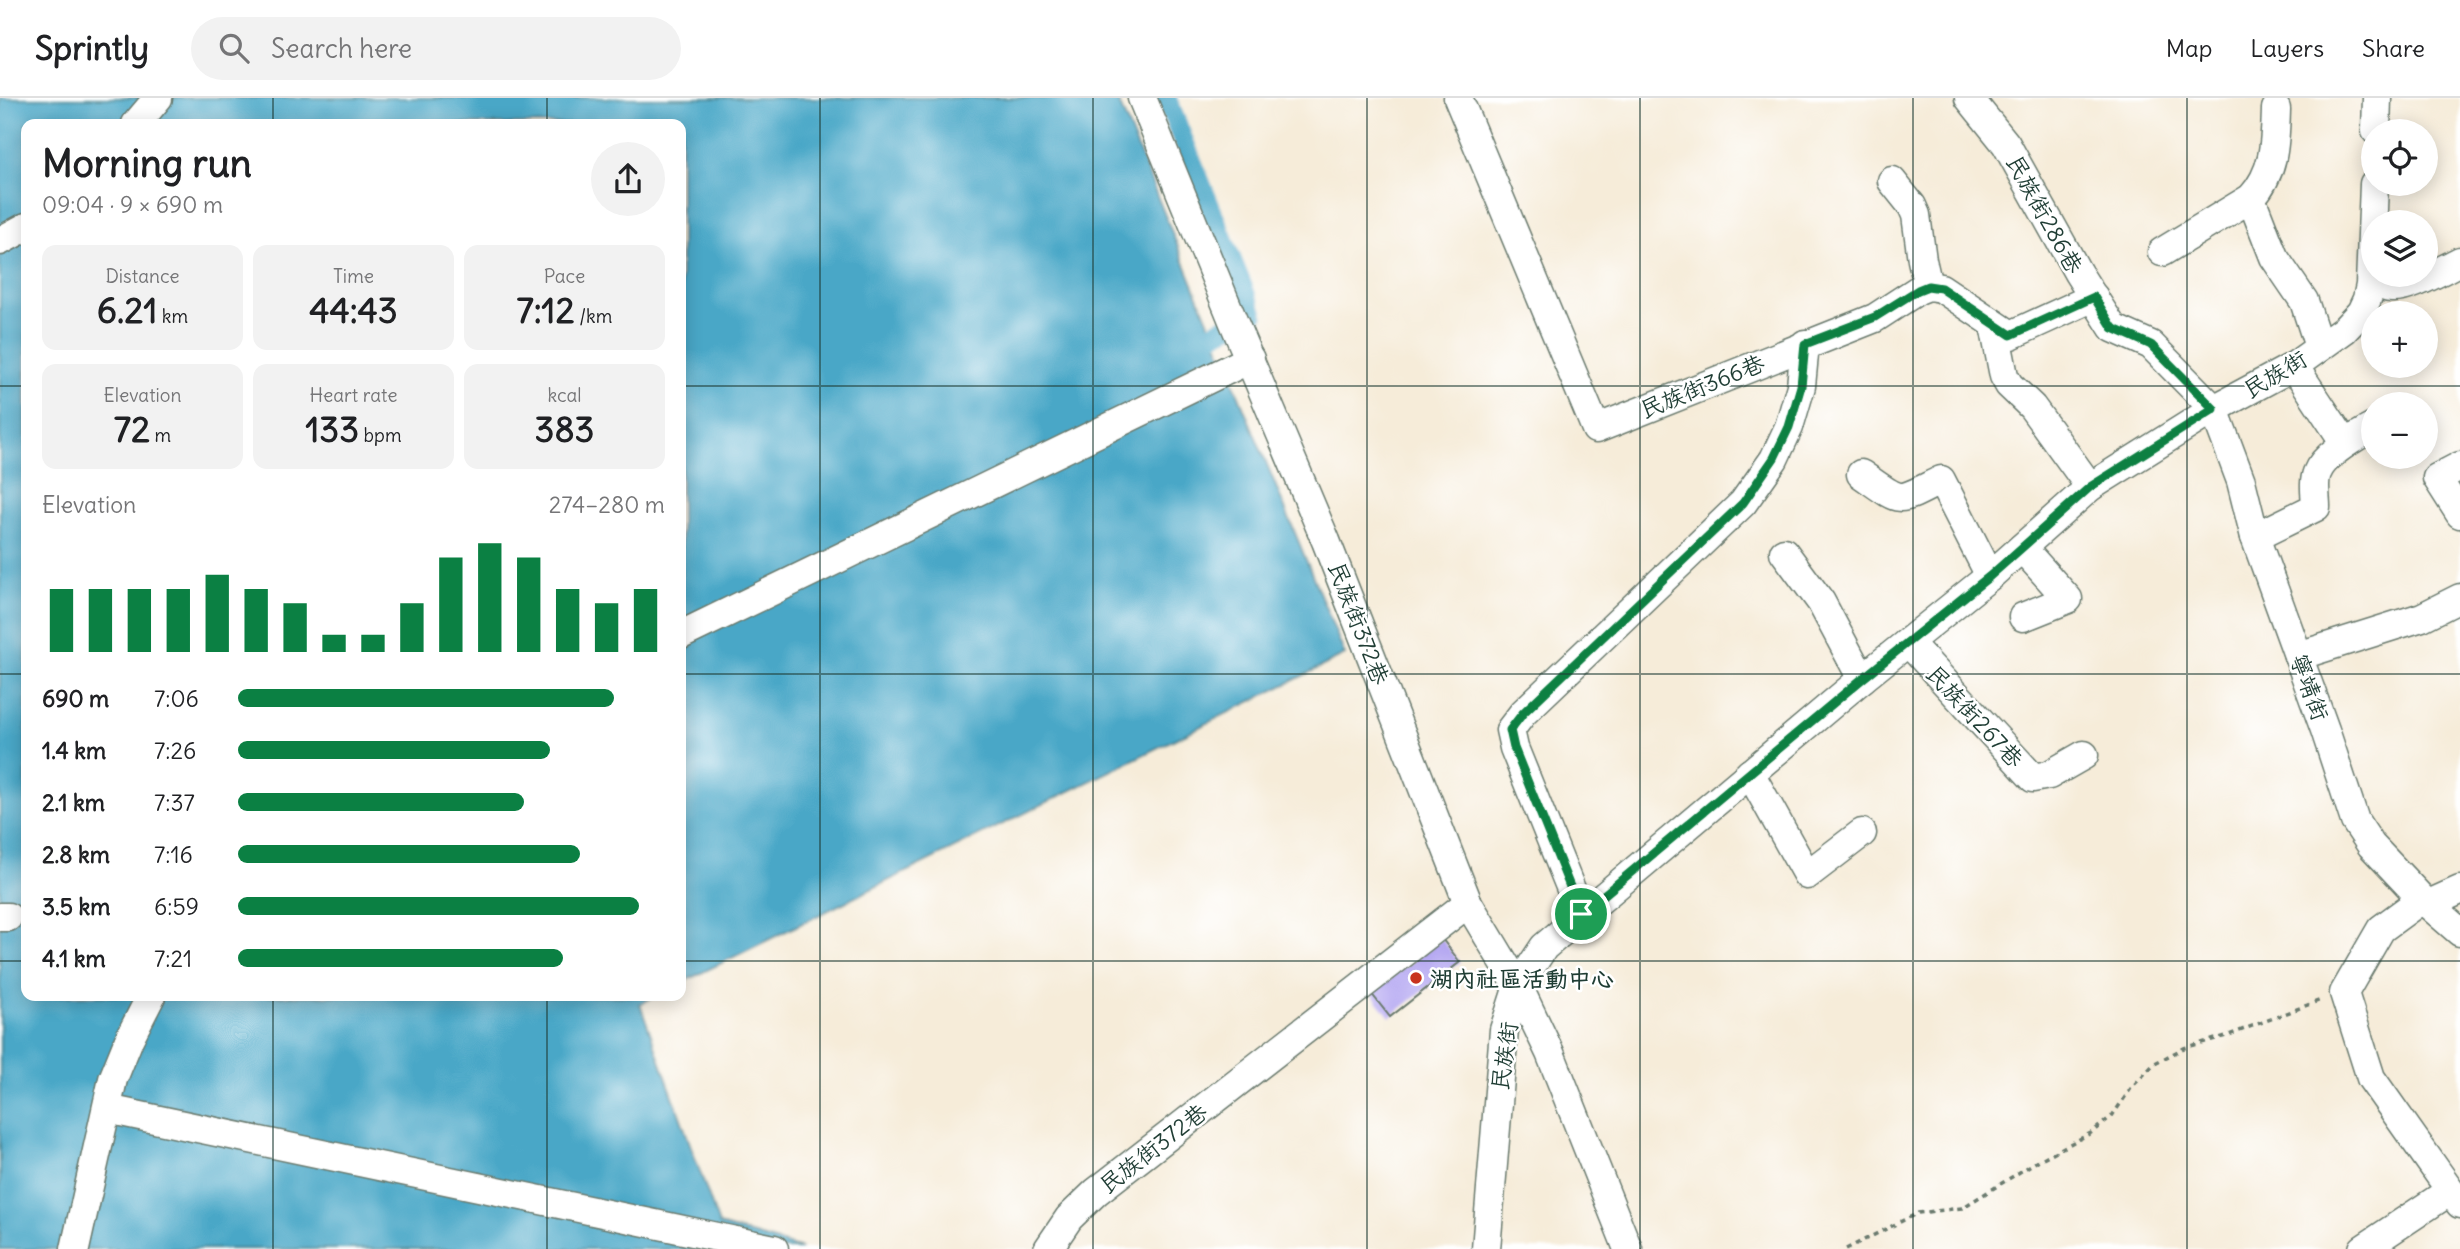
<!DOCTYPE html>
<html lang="en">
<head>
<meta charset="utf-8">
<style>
	:root { --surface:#fff; --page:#f2f2f2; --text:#202124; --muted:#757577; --line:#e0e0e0; --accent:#0b8043 }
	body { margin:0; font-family:Delius,"LXGW WenKai TC",sans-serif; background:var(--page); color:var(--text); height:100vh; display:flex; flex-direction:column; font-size:26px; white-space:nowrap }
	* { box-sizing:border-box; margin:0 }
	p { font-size:23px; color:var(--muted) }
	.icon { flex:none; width:38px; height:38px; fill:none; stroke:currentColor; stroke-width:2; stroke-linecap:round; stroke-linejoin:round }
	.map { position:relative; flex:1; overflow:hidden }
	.drawer { position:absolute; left:21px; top:21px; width:665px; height:882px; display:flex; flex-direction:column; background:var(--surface); border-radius:14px; box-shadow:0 4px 18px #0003 }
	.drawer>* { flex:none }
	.buttons { position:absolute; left:2361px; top:21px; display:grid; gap:14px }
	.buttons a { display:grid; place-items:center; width:77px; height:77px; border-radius:50%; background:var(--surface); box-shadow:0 4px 18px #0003; font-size:35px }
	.pin { position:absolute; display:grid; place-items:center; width:60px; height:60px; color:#fff; margin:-30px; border:4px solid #fff; border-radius:50%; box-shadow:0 2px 7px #0007 }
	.round { display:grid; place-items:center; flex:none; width:74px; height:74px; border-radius:37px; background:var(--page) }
	.summary { display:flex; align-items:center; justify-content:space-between; height:119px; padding:0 21px }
	h1 { font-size:38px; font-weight:800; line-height:52px }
	.metrics { display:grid; grid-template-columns:repeat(3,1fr); gap:10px; height:119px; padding:7px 21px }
	.metrics div { display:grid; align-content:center; border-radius:14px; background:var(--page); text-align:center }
	.metrics b { font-size:35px; font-weight:800 }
	.metrics small { font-size:19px; font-weight:400 }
	.metrics p { font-size:19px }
	.chart { height:196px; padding:14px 21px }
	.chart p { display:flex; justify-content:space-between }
	.chart svg { width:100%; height:126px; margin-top:7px; stroke:var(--accent); stroke-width:6 }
	ul { padding:0 21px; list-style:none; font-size:23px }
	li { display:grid; grid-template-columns:112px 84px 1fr; align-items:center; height:52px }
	li i { height:18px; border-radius:9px; background:var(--accent) }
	header { display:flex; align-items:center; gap:42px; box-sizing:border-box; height:98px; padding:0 35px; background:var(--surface); border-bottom:2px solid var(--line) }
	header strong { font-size:33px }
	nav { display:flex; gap:38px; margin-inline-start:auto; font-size:24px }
	.search { width:490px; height:63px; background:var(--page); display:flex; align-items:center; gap:18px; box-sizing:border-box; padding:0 24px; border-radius:38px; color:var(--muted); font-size:26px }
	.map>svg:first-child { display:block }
	.water { fill:#48a7c7; stroke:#34727e; stroke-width:2 }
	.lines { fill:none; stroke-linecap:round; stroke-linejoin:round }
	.canal { stroke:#48a7c7; stroke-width:21 }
	.building { fill:#b2a5f1 }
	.minor-casing { stroke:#6a7a6e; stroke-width:31 }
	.path { stroke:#6a7a6e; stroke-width:3.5; stroke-dasharray:5 5; stroke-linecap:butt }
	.minor { stroke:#fff; stroke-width:28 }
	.route-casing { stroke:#fff; stroke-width:14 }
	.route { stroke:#0b8043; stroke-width:9 }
	.grid { fill:none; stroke:#1f3d34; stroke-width:2; stroke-opacity:0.55 }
	.poi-dot { fill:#c8321e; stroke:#fff; stroke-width:2.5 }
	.labels { text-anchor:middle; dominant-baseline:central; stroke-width:5; stroke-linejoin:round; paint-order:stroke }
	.street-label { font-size:23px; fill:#1f3d34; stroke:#fff }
	.poi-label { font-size:23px; font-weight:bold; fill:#1f3d34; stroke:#fff; text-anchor:start }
</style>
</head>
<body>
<header>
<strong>Sprintly</strong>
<div class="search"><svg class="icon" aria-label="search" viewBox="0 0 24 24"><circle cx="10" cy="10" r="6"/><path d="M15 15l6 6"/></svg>Search here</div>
<nav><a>Map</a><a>Layers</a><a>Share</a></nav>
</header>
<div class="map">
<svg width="2460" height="1151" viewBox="0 0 2460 1151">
	<rect width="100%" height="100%" fill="#fff"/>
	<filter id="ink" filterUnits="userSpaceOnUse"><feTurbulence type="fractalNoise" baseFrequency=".0143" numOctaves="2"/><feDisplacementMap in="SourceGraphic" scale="14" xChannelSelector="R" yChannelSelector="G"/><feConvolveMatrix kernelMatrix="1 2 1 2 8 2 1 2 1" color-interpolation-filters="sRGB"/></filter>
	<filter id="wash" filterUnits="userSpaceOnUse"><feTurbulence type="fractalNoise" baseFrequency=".00686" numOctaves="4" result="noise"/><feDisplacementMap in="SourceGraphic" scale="28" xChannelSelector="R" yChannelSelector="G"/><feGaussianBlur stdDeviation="1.57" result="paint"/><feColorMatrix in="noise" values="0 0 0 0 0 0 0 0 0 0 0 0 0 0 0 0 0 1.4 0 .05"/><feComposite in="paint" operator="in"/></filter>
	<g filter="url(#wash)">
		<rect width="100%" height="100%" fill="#f6ecd9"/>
		<!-- water -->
		<polygon class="water" points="0,0 1117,0 1345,557 681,885 681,26 26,26 26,898 655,898 640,906 719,1127 802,1151 0,1151"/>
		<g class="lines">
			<!-- canal -->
			<polyline class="canal" points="1166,0 1253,216 1188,248"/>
		</g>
		<g id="blocks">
			<!-- building -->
			<polygon class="building" points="1442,841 1460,864 1390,919 1371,895"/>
		</g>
	</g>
	<g filter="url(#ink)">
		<use href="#blocks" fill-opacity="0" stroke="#6a7a6e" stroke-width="2"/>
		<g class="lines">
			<defs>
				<g id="minor">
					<polyline points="1142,0 1234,225 1326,443 1468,805 1518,888 1550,955 1628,1151"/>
					<polyline points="1458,0 1596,331 1875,220 1918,192 1928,188 1941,190 2011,237 2094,199"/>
					<polyline points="1969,0 2006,46 2078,175 2113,230 2151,247 2214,311 2241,383 2255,439 2325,632 2355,723 2371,747 2422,801 2460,834"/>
					<polyline points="136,26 158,0"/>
					<polyline points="2376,33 2377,0"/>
					<polyline points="1892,83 1912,108 1916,117 1922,162 1928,188"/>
					<polyline points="2251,100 2274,159 2304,203 2319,249"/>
					<polyline points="0,143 26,129"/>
					<path d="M2162,154L2251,100C2275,74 2275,44 2276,11"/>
					<path d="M2374,177C2378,183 2382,190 2391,190C2409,192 2443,171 2460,163"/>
					<polyline points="1994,227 2004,278 2009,287 2032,309 2090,389"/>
					<polyline points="2294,268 2345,345"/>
					<polyline points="2460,368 2437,380 2460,416"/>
					<path d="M1861,376C1904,406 1895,405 1941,382L1990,478"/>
					<path d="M2255,439L2316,409C2316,399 2313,385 2317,375C2324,356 2356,339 2373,329"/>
					<polyline points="2022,450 2068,501 2023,519"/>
					<polyline points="1784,454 1821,504 1862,581"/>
					<polyline points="681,537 1250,261"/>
					<polyline points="1908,544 2033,680 2049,677 2084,657"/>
					<polyline points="2298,558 2422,519 2460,500"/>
					<polyline points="1750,675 1807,777 1862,735"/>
					<polyline points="2422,801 2381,831 2344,895 2371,980 2460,1106"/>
					<polyline points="2429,806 2460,792"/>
					<polyline points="1581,816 1514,650 1510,632 1523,615 1743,405 1774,361 1789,329 1801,288 1805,246"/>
					<polyline points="0,819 8,819"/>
					<polyline points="107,1011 774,1151"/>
					<polyline points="75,1151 113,981 130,939 151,898"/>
					<polyline points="1048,1151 1069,1120 1096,1094 1468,805"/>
					<polyline points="1486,1151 1504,932 1518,888 1544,849 1862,581 1990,478 2090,389 2214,311 2294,268 2344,232 2361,214 2367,201 2370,187 2374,86"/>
					<polyline points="2363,1151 2450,1093"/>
				</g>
			</defs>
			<!-- minor casing -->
			<use href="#minor" class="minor-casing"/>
			<!-- path -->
			<polyline class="path" points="1846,1151 1918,1115 1962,1110 2039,1062 2091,1035 2112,1018 2132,989 2155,965 2184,950 2226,938 2321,902"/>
			<!-- minor -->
			<use href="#minor" class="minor"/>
		</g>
	</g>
	<g class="lines" filter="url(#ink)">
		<defs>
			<polygon id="route" points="1928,188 1941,190 2011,237 2094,199 2113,230 2151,247 2214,311 2090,389 1990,478 1862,581 1581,816 1514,650 1510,632 1523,615 1743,405 1774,360 1789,329 1801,288 1805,246 1875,219 1918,192"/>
		</defs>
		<!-- route casing -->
		<use href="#route" class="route-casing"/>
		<!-- route -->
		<use href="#route" class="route"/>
	</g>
	<!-- grid -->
	<path class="grid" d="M273,0V26M547,0V26M820,0V1151M1093,0V1151M1367,0V1151M1640,0V1151M1913,0V1151M2187,0V1151M0,288H26M681,288H2460M0,576H26M681,576H2460M0,863H26M681,863H2460M273,898V1151M547,898V1151"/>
	<!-- markers -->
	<circle class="poi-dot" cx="1416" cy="880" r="7"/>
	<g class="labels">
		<!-- street labels -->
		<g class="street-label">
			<text transform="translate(2045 116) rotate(61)">民族街286巷</text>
			<text transform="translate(2275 276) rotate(-31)">民族街</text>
			<text transform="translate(1702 288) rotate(-22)">民族街366巷</text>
			<text transform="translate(1359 525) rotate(69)">民族街372巷</text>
			<text transform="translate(2310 589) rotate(70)">寧靖街</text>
			<text transform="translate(1975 618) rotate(47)">民族街267巷</text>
			<text transform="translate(1504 958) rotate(-82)">民族街</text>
			<text transform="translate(1153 1050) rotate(-38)">民族街372巷</text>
		</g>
		<!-- poi labels -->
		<g class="poi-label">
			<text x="1430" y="880">湖內社區活動中心</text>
		</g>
	</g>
</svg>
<div class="buttons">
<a><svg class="icon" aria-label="locate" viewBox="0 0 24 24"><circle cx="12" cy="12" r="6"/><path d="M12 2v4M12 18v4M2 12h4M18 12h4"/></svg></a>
<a><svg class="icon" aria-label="layers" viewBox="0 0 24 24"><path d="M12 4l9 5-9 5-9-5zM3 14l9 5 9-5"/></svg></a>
<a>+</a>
<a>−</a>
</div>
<div class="pin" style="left:1581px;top:816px;background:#1e9e55"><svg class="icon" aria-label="arrive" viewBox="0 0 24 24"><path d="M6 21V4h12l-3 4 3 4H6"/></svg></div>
<section class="drawer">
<div class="summary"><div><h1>Morning run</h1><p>09:04 · 9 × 690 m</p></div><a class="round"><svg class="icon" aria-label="share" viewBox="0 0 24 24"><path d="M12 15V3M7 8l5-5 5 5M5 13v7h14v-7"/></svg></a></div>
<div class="metrics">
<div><p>Distance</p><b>6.21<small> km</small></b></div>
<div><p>Time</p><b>44:43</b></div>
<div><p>Pace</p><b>7:12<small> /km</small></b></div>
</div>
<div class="metrics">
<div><p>Elevation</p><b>72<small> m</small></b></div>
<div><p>Heart rate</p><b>133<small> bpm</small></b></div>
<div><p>kcal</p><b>383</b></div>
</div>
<div class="chart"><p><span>Elevation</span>274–280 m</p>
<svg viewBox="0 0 160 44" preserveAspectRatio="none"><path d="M5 44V22M15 44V22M25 44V22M35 44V22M45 44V17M55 44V22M65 44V27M75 44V38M85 44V38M95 44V27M105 44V11M115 44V6M125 44V11M135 44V22M145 44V27M155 44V22"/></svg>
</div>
<ul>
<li><b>690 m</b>7:06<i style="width:88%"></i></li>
<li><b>1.4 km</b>7:26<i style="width:73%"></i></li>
<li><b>2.1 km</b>7:37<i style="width:67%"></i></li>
<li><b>2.8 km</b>7:16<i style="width:80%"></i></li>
<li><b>3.5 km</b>6:59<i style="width:94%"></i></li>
<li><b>4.1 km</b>7:21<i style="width:76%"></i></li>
</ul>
</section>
</div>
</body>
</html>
